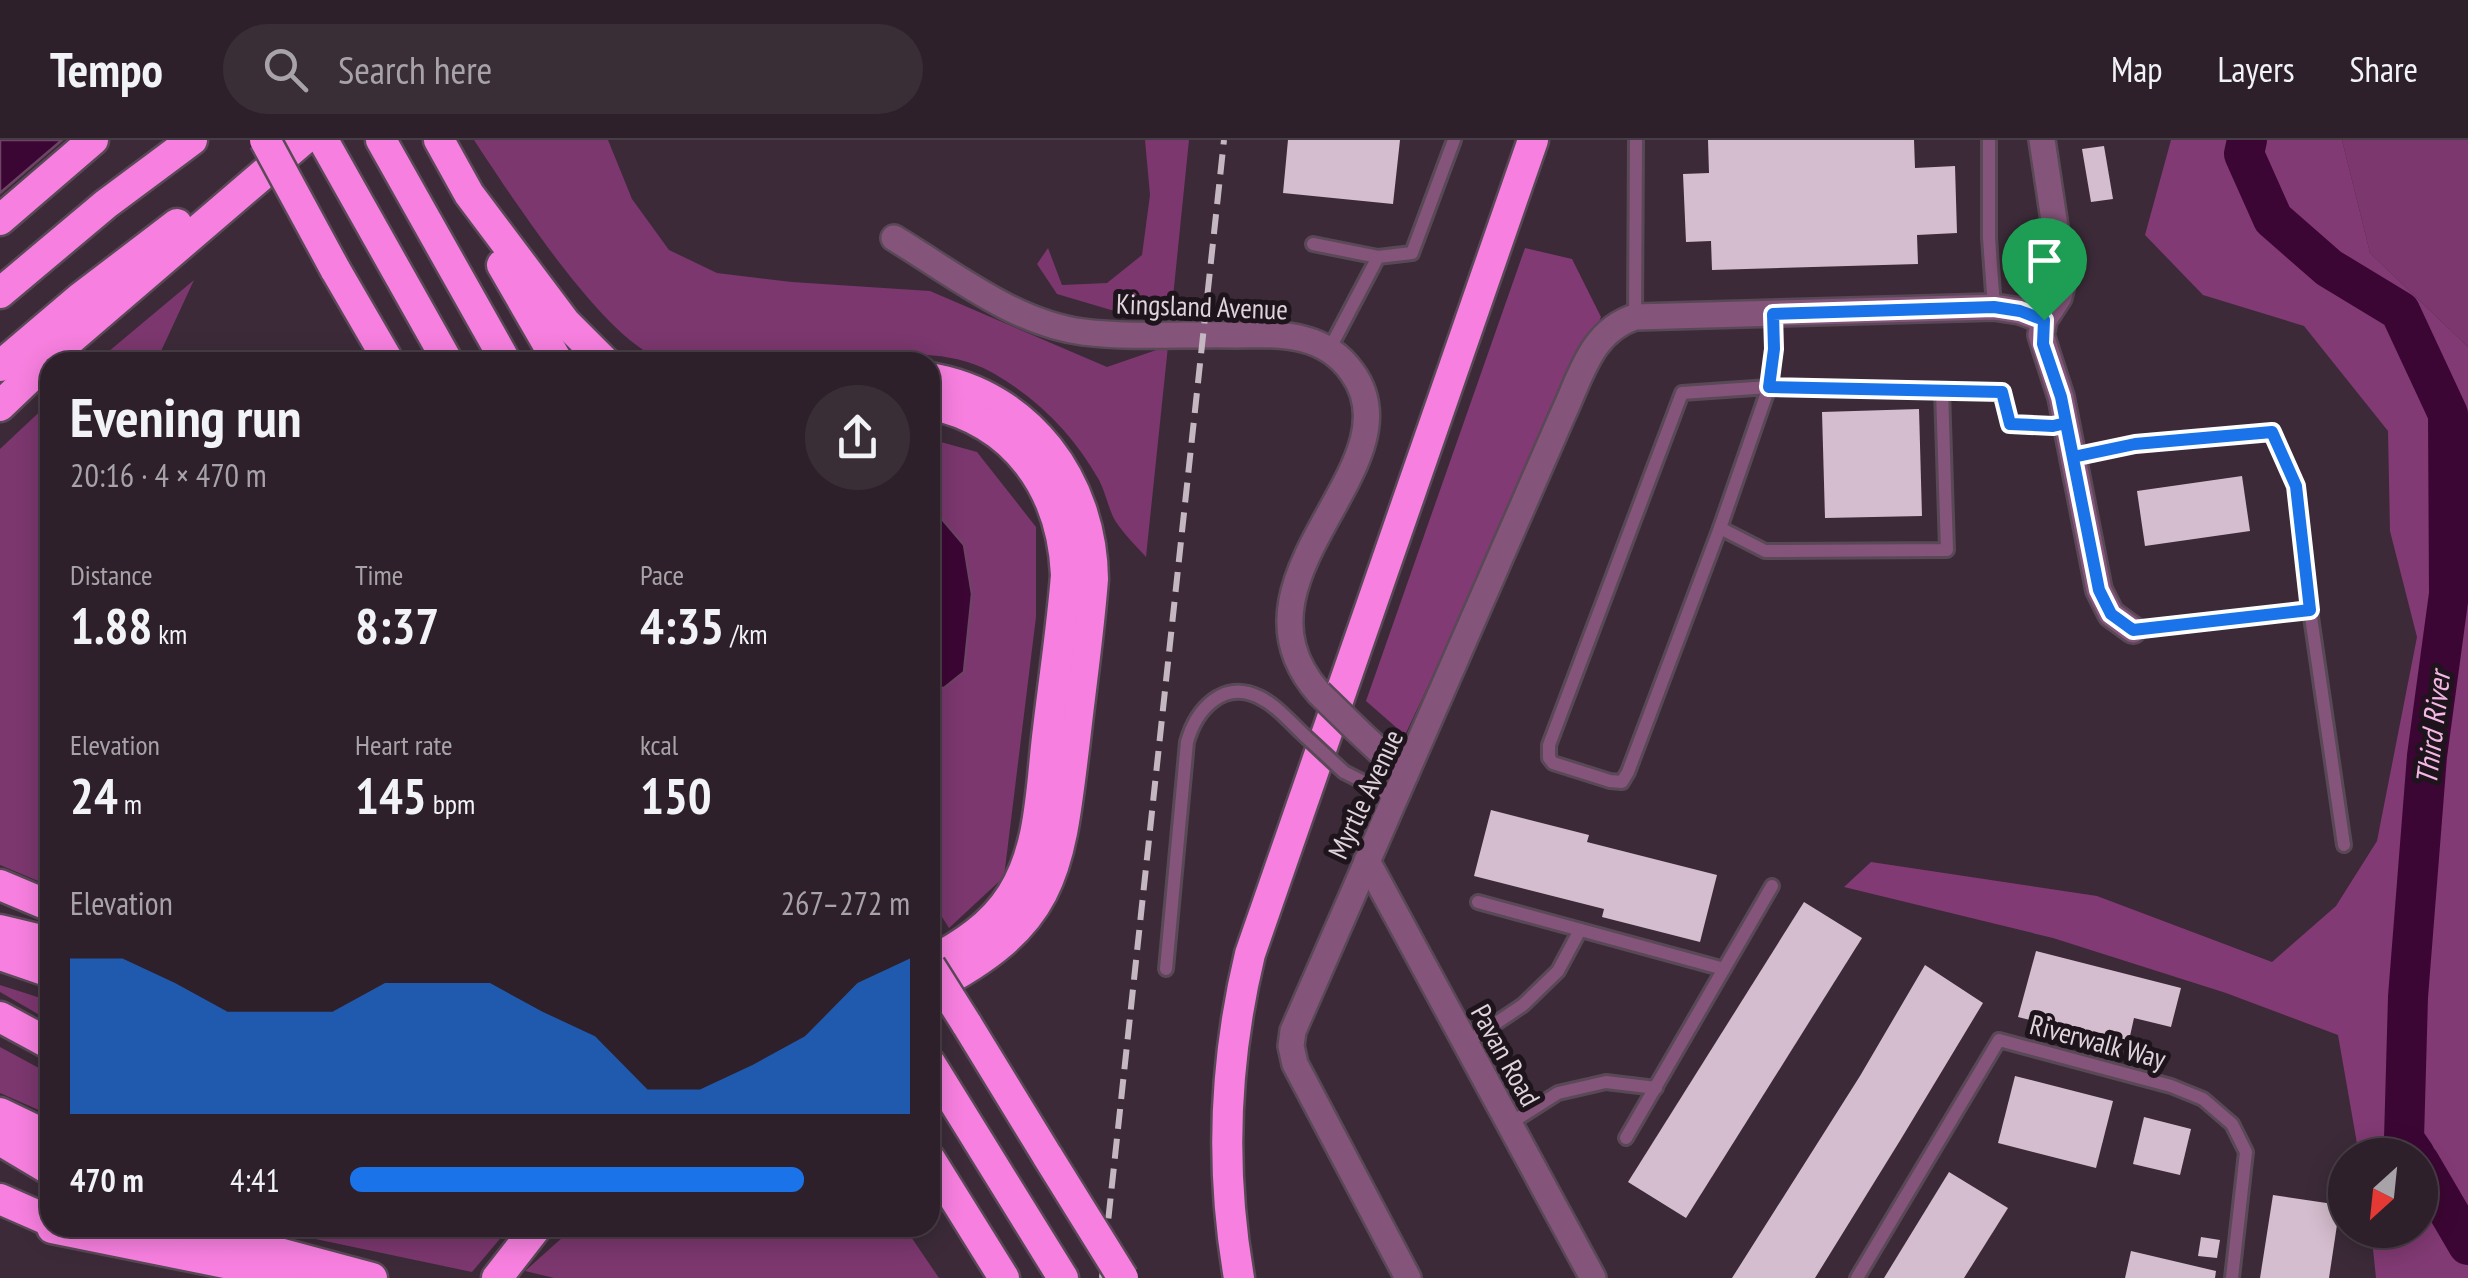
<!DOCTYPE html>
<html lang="en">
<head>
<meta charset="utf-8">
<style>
	:root { --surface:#2d202a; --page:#392d36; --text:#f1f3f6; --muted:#a7a3a8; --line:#483e47; --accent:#1a73e8 }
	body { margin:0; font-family:"PT Sans Narrow",sans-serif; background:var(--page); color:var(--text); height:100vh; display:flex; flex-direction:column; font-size:38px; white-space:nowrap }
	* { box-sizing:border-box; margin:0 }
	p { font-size:32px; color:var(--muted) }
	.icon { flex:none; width:55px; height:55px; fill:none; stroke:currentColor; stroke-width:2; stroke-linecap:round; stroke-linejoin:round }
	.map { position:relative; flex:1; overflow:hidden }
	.drawer { position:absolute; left:40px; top:212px; width:900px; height:885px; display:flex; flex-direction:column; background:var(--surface); border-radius:30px; box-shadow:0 5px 25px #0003,0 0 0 2px var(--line) }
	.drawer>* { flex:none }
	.needle { width:65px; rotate:207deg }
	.buttons { position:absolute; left:2328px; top:998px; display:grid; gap:20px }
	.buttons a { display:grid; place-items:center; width:110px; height:110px; border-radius:50%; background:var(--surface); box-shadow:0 5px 25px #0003,0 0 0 2px var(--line); font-size:50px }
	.pin { position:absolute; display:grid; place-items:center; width:85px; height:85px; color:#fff; margin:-102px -42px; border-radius:50% 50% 50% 0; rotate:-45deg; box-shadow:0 0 10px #0007 }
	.pin .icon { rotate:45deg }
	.round { display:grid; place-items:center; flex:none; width:105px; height:105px; border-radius:52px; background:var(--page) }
	.head { display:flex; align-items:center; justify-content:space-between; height:170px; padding:0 30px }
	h1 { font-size:55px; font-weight:700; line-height:75px }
	.stats { display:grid; grid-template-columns:repeat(3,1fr); gap:15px; height:170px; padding:10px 30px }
	.stats div { display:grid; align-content:center }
	.stats b { font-size:50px; font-weight:700 }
	.stats small { font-size:28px; font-weight:400 }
	.stats p { font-size:28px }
	.chart { height:280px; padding:20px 30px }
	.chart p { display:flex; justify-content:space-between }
	.chart svg { width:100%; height:180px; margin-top:10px; fill:var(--accent); opacity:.7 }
	ul { padding:0 30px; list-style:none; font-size:32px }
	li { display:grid; grid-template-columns:160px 120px 1fr; align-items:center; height:75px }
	li i { height:25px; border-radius:12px; background:var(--accent) }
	header { display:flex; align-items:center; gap:60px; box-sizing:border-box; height:140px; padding:0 50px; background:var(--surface); border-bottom:2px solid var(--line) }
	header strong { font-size:48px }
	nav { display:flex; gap:55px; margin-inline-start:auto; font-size:35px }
	.search { width:700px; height:90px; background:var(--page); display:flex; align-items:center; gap:25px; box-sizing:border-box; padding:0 35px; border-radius:55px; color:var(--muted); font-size:38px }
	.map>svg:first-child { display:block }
	.green { fill:#7b376e }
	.forest { fill:#823a74 }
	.water { fill:#3c0634; stroke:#6d4466; stroke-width:2.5 }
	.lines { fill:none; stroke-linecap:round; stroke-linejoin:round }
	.river { stroke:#3c0634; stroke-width:40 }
	.building { fill:#d4bdce }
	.lane-casing { stroke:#594856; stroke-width:18 }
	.street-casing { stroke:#594856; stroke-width:30 }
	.highway-casing { stroke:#594856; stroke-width:35 }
	.lane { stroke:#85547a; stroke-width:12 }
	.street { stroke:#85547a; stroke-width:25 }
	.highway { stroke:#f77fdf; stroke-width:30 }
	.rail { stroke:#c4b7c1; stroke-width:6; stroke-dasharray:20 10; stroke-linecap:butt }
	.lane-bridge-casing { stroke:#594856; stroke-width:18; stroke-linecap:butt }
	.street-bridge-casing { stroke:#594856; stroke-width:30; stroke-linecap:butt }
	.highway-bridge-casing { stroke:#594856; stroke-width:35; stroke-linecap:butt }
	.lane-bridge { stroke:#85547a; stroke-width:12 }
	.street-bridge { stroke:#85547a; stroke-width:25 }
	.highway-bridge { stroke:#f77fdf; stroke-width:30 }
	.route-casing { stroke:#fff; stroke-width:20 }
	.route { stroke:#1a73e8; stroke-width:12 }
	.labels { text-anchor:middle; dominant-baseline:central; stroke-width:10; stroke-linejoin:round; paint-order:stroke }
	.street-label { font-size:28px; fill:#dfd3dc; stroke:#1e151c }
	.water-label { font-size:30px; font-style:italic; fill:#f4b6e5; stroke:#1e151c }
</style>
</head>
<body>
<header>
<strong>Tempo</strong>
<div class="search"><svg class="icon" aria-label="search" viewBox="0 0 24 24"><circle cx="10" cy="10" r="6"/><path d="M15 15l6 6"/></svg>Search here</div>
<nav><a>Map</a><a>Layers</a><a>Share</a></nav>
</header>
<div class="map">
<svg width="2468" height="1138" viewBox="0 0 2468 1138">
	<rect width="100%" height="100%" fill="#3c2a38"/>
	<!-- green -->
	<g class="green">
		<path d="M474,0H608L632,59L669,110L717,133L792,142L930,151L1107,227L1168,206L1146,417C1136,406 1124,394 1116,382C1108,369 1106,353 1099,340C1073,294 1038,259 993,233C952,209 895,213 851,218C803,223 706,231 660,218C605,202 507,50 474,0Z"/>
		<polygon points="1145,0 1189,0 1171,177 1111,170 1057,154 1037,124 1048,108 1062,145 1107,143 1142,115 1150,55"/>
		<polygon points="2342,0 2468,0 2468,207 2370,113"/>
		<polygon points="194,140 156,222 96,222"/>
		<polygon points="50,262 50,746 0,725 0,309"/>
		<polygon points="930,299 977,312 1036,387 1036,477 1004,737 949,788 930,758 930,547 944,548 936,372 930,370"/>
		<polygon points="0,845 50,861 50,881 0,852"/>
		<polygon points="0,907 50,934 50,975 0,953"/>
		<polygon points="279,1088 509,1088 472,1132 268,1089"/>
		<polygon points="573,1088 905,1088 939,1138 554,1138 525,1131"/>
	</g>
	<!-- forest -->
	<g class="forest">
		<polygon points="2171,0 2342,0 2370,113 2468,207 2468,1138 2376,1138 2371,1090 2420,1090 2420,1015 2359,1015 2338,895 2226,853 2053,798 1844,747 1871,722 2097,756 2272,822 2336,766 2377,701 2417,497 2390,391 2388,291 2304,186 2203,155 2145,95"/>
		<polygon points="1525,108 1572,119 1601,177 1405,595 1366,561"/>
	</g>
	<!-- water -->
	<g class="water">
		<polygon points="0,0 62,0 0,53"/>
		<polygon points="930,370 936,372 964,405 972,454 964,532 944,548 930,547"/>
	</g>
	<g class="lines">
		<!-- river -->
		<g class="river">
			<polyline points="2247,0 2244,14 2273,79 2329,128 2400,171 2448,274 2449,454 2427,616 2408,857 2404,999 2415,1015"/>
			<polyline points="2420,1023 2468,1105"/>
		</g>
	</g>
	<!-- building -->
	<g class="building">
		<polygon points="1288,0 1400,0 1393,64 1283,53"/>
		<polygon points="1708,0 1914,0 1915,28 1955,26 1957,93 1917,95 1918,124 1712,130 1711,101 1686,102 1683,34 1709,33"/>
		<polygon points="2104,6 2113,59 2091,62 2082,9"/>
		<polygon points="1919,269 1922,376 1825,378 1822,272"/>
		<polygon points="2242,336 2250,391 2145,406 2137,351"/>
		<polygon points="1491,670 1589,695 1587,702 1717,735 1700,802 1602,777 1604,769 1474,736"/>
		<polygon points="1804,762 1862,798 1686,1078 1628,1042"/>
		<polygon points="2036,811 2181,848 2171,887 2134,878 2128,905 2018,877"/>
		<polygon points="1925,825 1983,863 1901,999 1815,1138 1732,1138 1860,936"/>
		<polygon points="2015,936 2113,961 2096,1028 1998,1003"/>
		<polygon points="2144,977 2191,989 2180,1035 2133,1024"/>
		<polygon points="1949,1032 2008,1068 1964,1138 1884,1138"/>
		<polygon points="2273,1055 2340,1065 2329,1138 2260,1138"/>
		<polygon points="2201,1097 2220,1100 2217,1118 2198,1116"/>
		<polygon points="2131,1111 2216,1131 2215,1138 2125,1138"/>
	</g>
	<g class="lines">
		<defs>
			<g id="lane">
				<polyline points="1989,0 1989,98 1994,167"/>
				<polyline points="1313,104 1378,117"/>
				<polyline points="1773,175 1774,209 1769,247 2002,252 2010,284 2053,286 2066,283"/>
				<polyline points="1635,177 1636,0"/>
				<polyline points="1329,210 1378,117 1412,113 1454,0"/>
				<polygon points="1769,247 1720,388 1628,632 1622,642 1610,641 1553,623 1549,618 1549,605 1682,253"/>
				<polyline points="2073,317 2135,304 2272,292 2296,346 2310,470 2133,490"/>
				<polyline points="1720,388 1765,411 1947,410 1942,250"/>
				<polyline points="2310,470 2344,705"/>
				<polyline points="1344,632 1395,658"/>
				<polyline points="1478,762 1724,829"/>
				<path d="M1166,829L1187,602C1196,570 1223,539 1259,557C1276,565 1289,581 1303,594"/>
				<polyline points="1465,904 1523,865 1558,831 1580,790"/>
				<polyline points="1509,984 1558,953 1606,942 1656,948"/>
				<polyline points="1626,998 1772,746"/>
				<polyline points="1857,1138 1999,900 2171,946 2203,959 2232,984 2246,1012 2232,1138"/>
			</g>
			<g id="street">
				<polyline points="2042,0 2063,140 2059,157 2044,180 2041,195 2061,257 2099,450 2111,474 2133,490"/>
				<path d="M894,98C952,133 1014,183 1083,192C1132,198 1184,194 1235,195C1257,195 1280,193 1303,199C1323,204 1340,215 1352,232C1421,326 1217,438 1319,553"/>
				<polyline points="1357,590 1405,635"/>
				<polyline points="1367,721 1593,1138"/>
				<path d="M1408,1138L1295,924L1291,906L1293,891L1563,274C1581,236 1591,191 1635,177L1994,167L2020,171L2044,180"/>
			</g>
			<g id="highway">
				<polyline points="323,0 448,222"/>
				<polyline points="381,0 506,222"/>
				<polyline points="439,0 469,54 565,182 605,222"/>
				<polyline points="0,80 93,0"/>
				<polyline points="502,125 558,222"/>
				<polyline points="335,129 389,222"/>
				<polyline points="0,153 106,64 192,0"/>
				<polyline points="0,226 80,158 177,84"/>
				<path d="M930,238C1029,255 1092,341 1093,439C1089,492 1081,546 1075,600C1059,731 1057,784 930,849"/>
				<path d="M930,264C1016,282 1062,350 1066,435C1062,486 1054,538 1048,589C1041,643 1042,707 1012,754C992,786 962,805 930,822"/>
				<polyline points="0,266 65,204 303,0"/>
				<polyline points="0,745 50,766"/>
				<polyline points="0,790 50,802"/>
				<polyline points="0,815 50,832"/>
				<polyline points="0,877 50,904"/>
				<polyline points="966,883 1048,1017"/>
				<polyline points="930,923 1063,1138"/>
				<polyline points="0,973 50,997"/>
				<polyline points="0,1000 50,1030"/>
				<polyline points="930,1019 1004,1138"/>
				<polyline points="0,1059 50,1081"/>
				<polyline points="52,1088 299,1138"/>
				<polyline points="186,1088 372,1138"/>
				<polyline points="497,1138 536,1088"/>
				<path d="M1239,1138C1220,1029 1224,922 1250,814L1533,0"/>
			</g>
		</defs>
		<!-- lane casing -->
		<use href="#lane" class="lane-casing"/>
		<!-- street casing -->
		<use href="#street" class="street-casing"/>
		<!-- highway casing -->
		<use href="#highway" class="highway-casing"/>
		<!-- lane -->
		<use href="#lane" class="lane"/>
		<!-- street -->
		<use href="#street" class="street"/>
		<!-- highway -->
		<use href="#highway" class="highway"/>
		<!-- rail -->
		<polyline class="rail" points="1102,1138 1224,0"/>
		<defs>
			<polyline id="lane-bridge" points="1303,594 1344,632"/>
			<polyline id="street-bridge" points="1319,553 1357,590"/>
			<g id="highway-bridge">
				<polyline points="265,0 335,129"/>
				<polyline points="930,826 966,883"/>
				<polyline points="1048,1017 1123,1138"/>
			</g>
		</defs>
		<!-- lane-bridge casing -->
		<use href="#lane-bridge" class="lane-bridge-casing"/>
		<!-- street-bridge casing -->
		<use href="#street-bridge" class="street-bridge-casing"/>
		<!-- highway-bridge casing -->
		<use href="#highway-bridge" class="highway-bridge-casing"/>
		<!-- lane-bridge -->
		<use href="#lane-bridge" class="lane-bridge"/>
		<!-- street-bridge -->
		<use href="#street-bridge" class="street-bridge"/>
		<!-- highway-bridge -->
		<use href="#highway-bridge" class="highway-bridge"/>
	</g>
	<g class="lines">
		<defs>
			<polyline id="route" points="2044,180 2020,171 1994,167 1773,174 1774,209 1769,247 2002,252 2010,284 2053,286 2066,283 2099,450 2111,474 2133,490 2310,470 2296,346 2272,292 2135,304 2073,317 2061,257 2043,204 2044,180"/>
		</defs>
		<!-- route casing -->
		<use href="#route" class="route-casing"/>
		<!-- route -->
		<use href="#route" class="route"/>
	</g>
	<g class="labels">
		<!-- street labels -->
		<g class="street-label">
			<text transform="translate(1202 166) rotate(2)">Kingsland Avenue</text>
			<text transform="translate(1365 654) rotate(-65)">Myrtle Avenue</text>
			<text transform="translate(2098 901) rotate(15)">Riverwalk Way</text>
			<text transform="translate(1506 915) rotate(61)">Pavan Road</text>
		</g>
		<!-- water labels -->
		<g class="water-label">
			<text transform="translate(2432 588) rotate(-83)">Third River</text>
		</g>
	</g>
</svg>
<div class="buttons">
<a><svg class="needle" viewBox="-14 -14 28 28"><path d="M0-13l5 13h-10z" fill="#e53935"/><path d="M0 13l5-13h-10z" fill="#a7a3a8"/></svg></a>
</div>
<div class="pin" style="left:2044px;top:180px;background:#1e9e55"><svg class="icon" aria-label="arrive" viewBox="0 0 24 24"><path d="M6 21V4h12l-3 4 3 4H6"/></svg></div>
<section class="drawer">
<div class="head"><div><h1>Evening run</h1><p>20:16 · 4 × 470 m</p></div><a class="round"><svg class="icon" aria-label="share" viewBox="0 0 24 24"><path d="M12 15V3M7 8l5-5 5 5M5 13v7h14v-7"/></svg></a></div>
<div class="stats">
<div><p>Distance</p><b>1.88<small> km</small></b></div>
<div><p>Time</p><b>8:37</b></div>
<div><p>Pace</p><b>4:35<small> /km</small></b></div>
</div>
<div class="stats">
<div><p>Elevation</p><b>24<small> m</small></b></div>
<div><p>Heart rate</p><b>145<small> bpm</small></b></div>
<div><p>kcal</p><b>150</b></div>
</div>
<div class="chart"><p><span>Elevation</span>267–272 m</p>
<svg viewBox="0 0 160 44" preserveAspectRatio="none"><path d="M0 44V6L10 6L20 12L30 19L40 19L50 19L60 12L70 12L80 12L90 19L100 25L110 38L120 38L130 32L140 25L150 12L160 6V44z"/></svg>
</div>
<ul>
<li><b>470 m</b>4:41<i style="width:81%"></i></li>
</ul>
</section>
</div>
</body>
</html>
